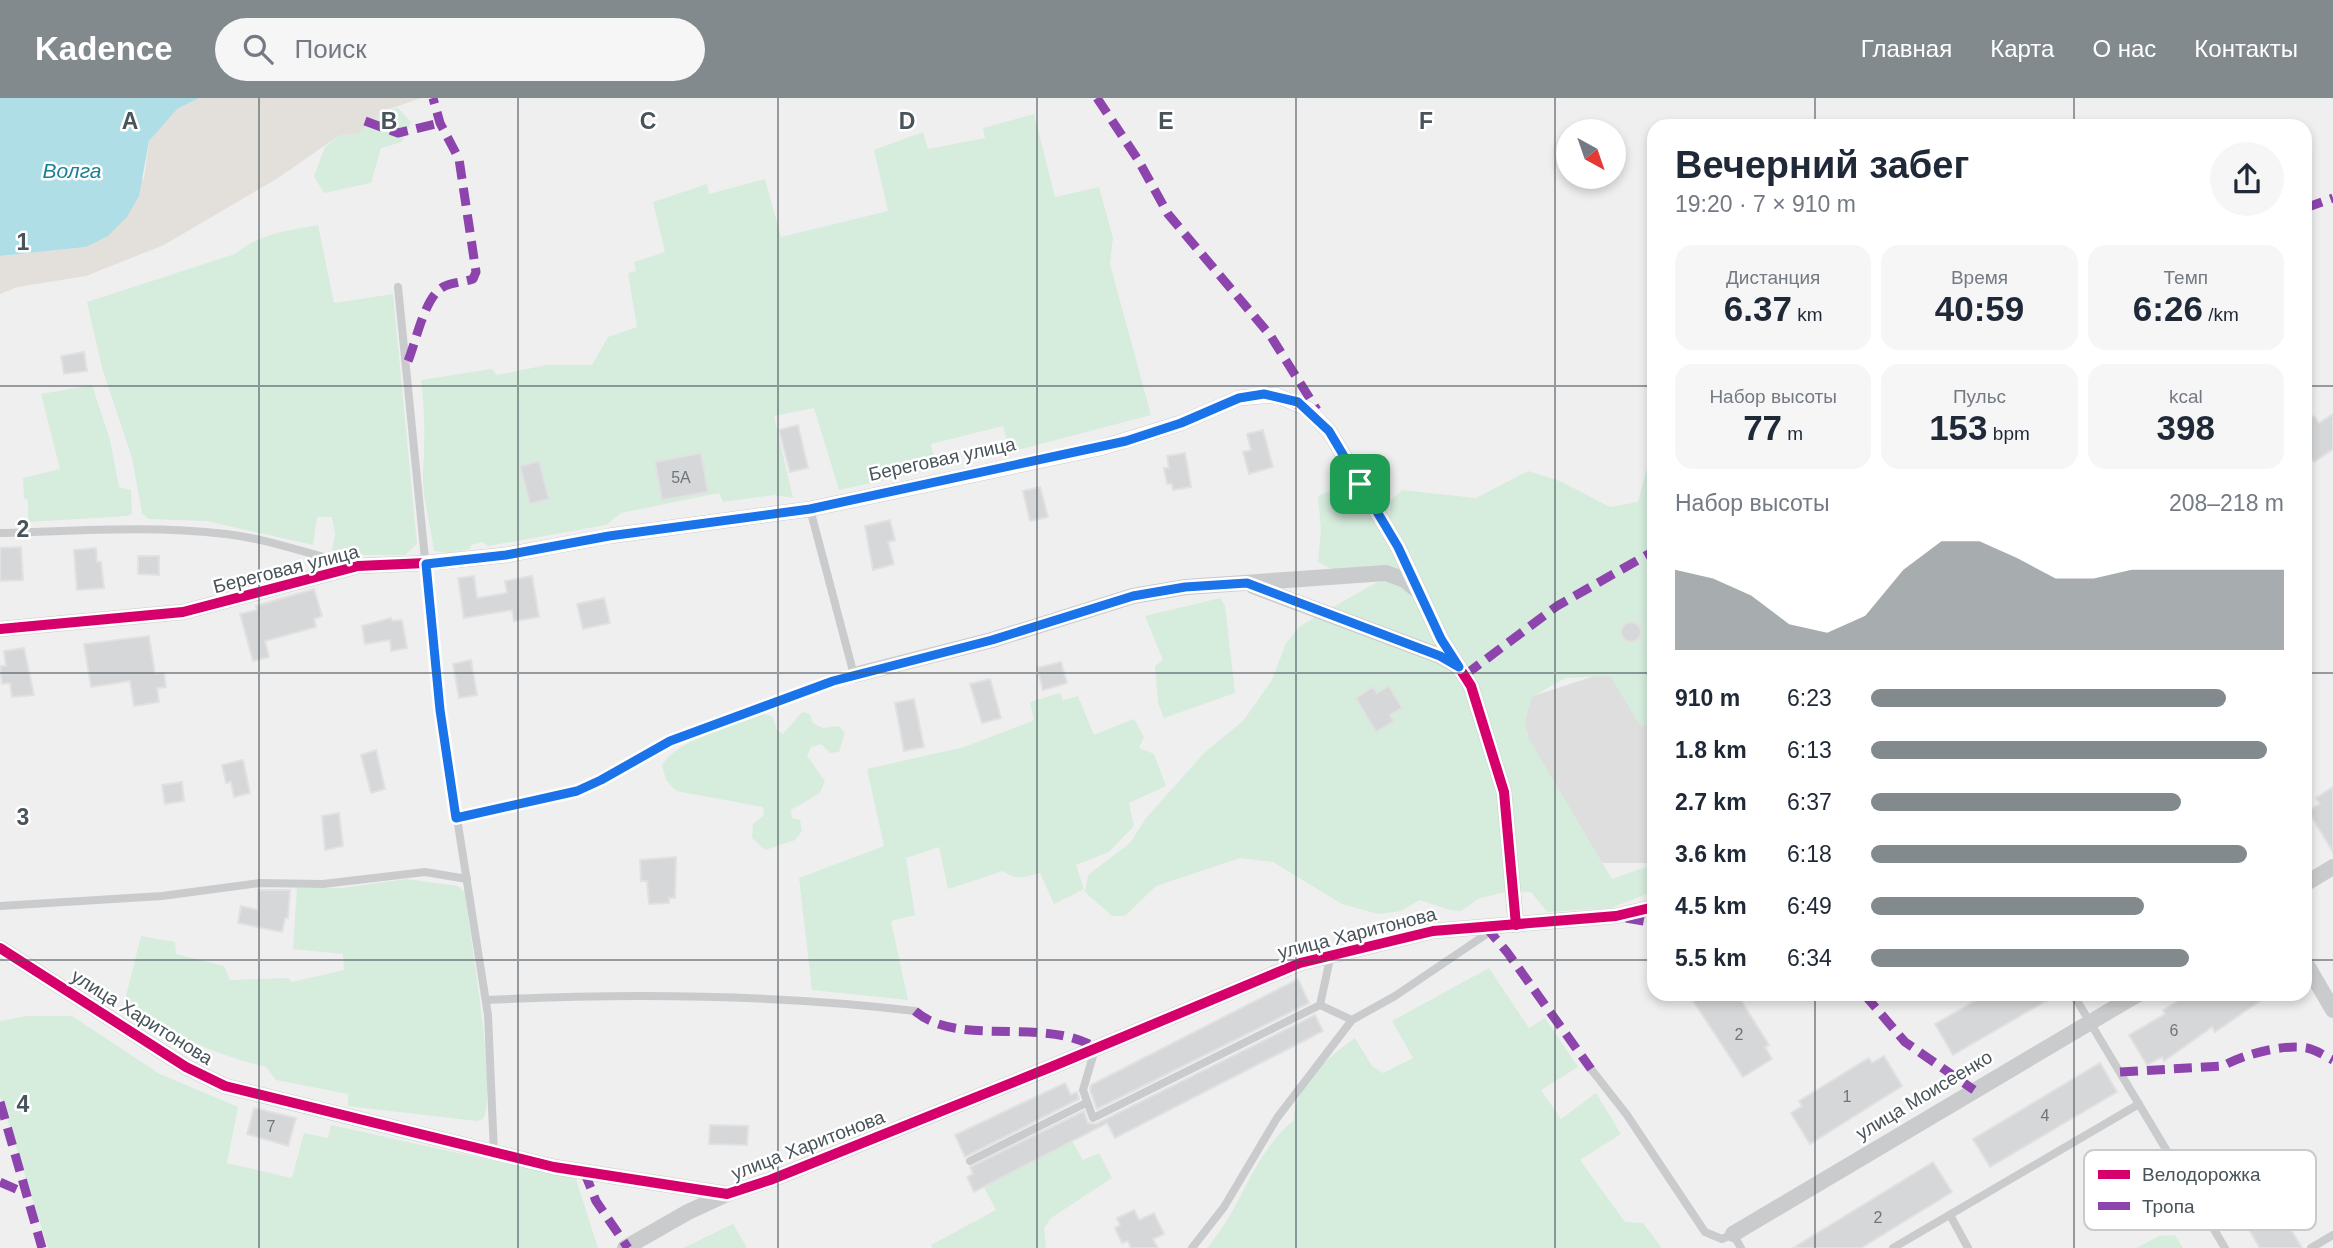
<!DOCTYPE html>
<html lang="ru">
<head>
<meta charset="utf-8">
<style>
	:root { --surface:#fff; --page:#f6f6f7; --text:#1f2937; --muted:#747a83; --accent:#838a8e }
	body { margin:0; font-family:Arial,sans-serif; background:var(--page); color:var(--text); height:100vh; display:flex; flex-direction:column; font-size:26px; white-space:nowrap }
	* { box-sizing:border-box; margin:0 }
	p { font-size:23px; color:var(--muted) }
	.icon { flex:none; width:38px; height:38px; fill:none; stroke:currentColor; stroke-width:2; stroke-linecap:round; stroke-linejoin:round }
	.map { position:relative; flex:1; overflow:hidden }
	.details { position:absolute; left:1647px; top:21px; width:665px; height:882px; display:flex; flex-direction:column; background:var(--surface); border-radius:21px; box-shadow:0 4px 10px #0003 }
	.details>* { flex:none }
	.needle { width:46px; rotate:140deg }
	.controls { position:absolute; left:1556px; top:21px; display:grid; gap:14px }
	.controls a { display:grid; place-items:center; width:70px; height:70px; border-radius:50%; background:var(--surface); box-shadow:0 4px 10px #0003; font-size:35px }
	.pin { position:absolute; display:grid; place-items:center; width:60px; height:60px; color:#fff; margin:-30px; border-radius:14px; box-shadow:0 4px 10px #0006 }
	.round { display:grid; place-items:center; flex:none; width:74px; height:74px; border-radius:37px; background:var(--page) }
	.overview { display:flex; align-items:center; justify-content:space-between; height:119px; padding:0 28px }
	h1 { font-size:38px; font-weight:600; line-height:52px }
	.stats { display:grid; grid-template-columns:repeat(3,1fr); gap:10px; height:119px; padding:7px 28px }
	.stats div { display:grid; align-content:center; border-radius:18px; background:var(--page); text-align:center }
	.stats b { font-size:35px; font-weight:600 }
	.stats small { font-size:19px; font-weight:400 }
	.stats p { font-size:19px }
	.chart { height:196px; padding:14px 28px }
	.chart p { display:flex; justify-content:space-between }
	.chart svg { width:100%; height:126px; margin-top:7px; fill:var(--accent); opacity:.7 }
	ul { padding:0 28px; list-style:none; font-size:23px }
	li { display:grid; grid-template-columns:112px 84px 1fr; align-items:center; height:52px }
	li i { height:18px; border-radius:9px; background:var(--accent) }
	header { display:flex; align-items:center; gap:42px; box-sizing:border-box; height:98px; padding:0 35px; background:var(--accent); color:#fff }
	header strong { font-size:33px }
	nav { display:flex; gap:38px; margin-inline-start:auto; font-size:24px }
	.search { width:490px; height:63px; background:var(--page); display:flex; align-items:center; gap:18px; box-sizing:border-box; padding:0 24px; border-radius:38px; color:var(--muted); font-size:26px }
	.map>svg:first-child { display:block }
	.education { fill:#dededf }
	.green { fill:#d6ecdd }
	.sand { fill:#e3e0dc }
	.water { fill:#afdee6 }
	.building { fill:#d6d7d8; stroke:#e1e1e2; stroke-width:2 }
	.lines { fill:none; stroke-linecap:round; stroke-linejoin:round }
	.lane { stroke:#cacbcd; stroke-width:8 }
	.street { stroke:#cacbcd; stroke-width:16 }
	.quiet { stroke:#8e44ad; stroke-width:9; stroke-dasharray:18 9; stroke-linecap:butt }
	.cycleway-casing { stroke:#fff; stroke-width:15 }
	.cycleway { stroke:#d6006c; stroke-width:10 }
	.route-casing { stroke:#fff; stroke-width:14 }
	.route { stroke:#1a73e8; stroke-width:9 }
	.grid { fill:none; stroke:#48535a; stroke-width:2; stroke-opacity:0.55 }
	.labels { text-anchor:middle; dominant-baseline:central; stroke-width:5; stroke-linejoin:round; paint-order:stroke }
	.number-label { font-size:16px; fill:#6d757b }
	.street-label { font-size:19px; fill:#48535a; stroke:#fff }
	.water-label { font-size:21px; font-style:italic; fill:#1a8193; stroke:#fff }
	.key { fill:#fff; stroke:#c8cbce; stroke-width:2 }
	.key-label { font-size:19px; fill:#48535a }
	.grid-label { font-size:23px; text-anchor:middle; font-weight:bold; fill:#48535a; stroke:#fff; stroke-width:5; stroke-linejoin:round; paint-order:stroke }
</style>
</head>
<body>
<header>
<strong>Kadence</strong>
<div class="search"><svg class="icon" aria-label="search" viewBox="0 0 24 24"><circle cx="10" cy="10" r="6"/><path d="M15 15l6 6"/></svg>Поиск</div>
<nav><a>Главная</a><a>Карта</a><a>О нас</a><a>Контакты</a></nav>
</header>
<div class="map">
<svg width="2333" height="1150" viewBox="0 0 2333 1150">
	<rect width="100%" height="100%" fill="#f0efef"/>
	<!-- education -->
	<polygon class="education" points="1613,572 1654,603 1654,765 1589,765 1506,607"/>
	<!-- green -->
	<g class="green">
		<polygon points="398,10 411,24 402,44 381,50 371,85 324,95 314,78 325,49 340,37 358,36 384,13"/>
		<path d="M1034,16L1055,99L1099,89L1113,140L1110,166L1151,317L1010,354L1003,328L931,346L936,371L839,392L814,310L774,318L793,400L774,397L723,404L719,395L621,415L606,427L488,448L483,444L471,447L470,451L449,455L434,453C431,428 422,400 423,375C425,344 425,313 421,282L492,271L497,277L547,267H592L608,239L637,229L628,175L636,173L634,164L665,154L653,104L707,86L709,96L765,81L781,139L888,113L874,52L923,34L928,51L985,40L983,30Z"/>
		<path d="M318,127L334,205L393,196L417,446L405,457H338L332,452L335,436L332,419H317L313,447L206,423L148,421L142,415L132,360L102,270L87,204L235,156C260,135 287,133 318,127Z"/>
		<polygon points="92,287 110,342 119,389 131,392 132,415 128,418 28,424 28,402 24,400 23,380 60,371 41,296"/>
		<polygon points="1654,363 1654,625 1641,629 1610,578 1565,580 1532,599 1525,623 1529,641 1612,781 1654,766 1654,793 1611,810 1547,814 1531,794 1500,795 1478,801 1461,813 1450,812 1420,802 1401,813 1378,816 1342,806 1273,764 1240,760 1156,788 1125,818 1112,818 1085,794 1088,777 1130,745 1146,720 1206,653 1243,623 1272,582 1286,545 1300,528 1379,483 1345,478 1318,464 1321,431 1318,398 1339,389 1364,414 1389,423 1391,402 1402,392 1476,400 1528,373 1560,383 1610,409 1638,404 1646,373"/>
		<polygon points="1220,500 1225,508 1235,595 1164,620 1158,605 1155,568 1163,562 1145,518"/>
		<path d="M1060,595L1063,602L1078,598L1094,637L1134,621L1144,639L1139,650L1154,656L1166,688L1129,705L1134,728L1109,754L1076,767L1084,791L1054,806L1040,775C1024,779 1017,783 1003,773L948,791L939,749L906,760L915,817L891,823L908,902L812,892L799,780L884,748L867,671L964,649L1030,624L1034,622L1030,604Z"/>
		<path d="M802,614L810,616L813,625L823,630L839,628L845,635L839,654L830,655L821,646L811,649L807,658L825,683L820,695L791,712L792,720L800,722L802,733L795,742L765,752L752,740L753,726L764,717L763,709L676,693L666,682L662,667C678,641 736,627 764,616L773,619L777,632L783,636Z"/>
		<path d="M406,781L458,788L465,795C469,833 498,996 483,1021L476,1023L348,1008V996L276,982L266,969C214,957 169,934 123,910L141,838L175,844L176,856L224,868L230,882L288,880L292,884L344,872L343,856L293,851L297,790H342Z"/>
		<path d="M1489,870L1529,930L1545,920L1578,969L1541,992L1561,1021L1596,995L1621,1036L1580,1062L1625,1124L1643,1125L1662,1150H1207C1243,1109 1252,1056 1294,1022C1294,987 1328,959 1355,940L1372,968L1383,975L1413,960L1392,923Z"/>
		<polygon points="27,918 72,918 160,976 238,1009 227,1065 292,1080 304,1035 328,1040 331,1027 576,1081 598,1150 48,1150 0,998 0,923"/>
		<polygon points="1072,1043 1083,1062 1099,1055 1112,1080 1051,1120 1044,1130 1046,1150 932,1150 931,1147 996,1112 984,1089"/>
		<polygon points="733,1126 747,1150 683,1150"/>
		<polygon points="2175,1137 2183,1150 2136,1150 2159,1138"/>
	</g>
	<!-- sand -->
	<polygon class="sand" points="199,0 421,0 384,13 358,36 340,37 278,80 164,147 86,178 18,189 0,196 0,158 86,149 144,80 149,44 162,24 177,11"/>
	<!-- water -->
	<polygon class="water" points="0,0 199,0 177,11 149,43 139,98 127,119 108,138 86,149 0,158"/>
	<!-- building -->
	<g class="building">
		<polygon points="84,254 87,273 64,276 61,258"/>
		<polygon points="2333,316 2333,351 2314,364 2305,350 2305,324 2314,318 2319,325"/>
		<polygon points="798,327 808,370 790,374 779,332"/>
		<polygon points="1263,332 1273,369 1249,376 1243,354 1251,352 1247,336"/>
		<polygon points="701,355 708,394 662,402 655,364"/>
		<polygon points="1185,355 1191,389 1173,392 1172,386 1167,386 1164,370 1169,370 1167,358"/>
		<polygon points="539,363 549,401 530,406 520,368"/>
		<polygon points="1040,389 1048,419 1030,423 1023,393"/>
		<polygon points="890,422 895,442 888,444 894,466 873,472 865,428"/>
		<polygon points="21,449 23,482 0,483 0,450"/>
		<polygon points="96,450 97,464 101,464 104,490 77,492 74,452"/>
		<polygon points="138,458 159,458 159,477 138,476"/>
		<polygon points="474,478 477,500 507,495 505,483 532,478 539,519 514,523 512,512 464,520 458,480"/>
		<polygon points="314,491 322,518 314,521 316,529 265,543 269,559 253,563 240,516 257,512 256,508"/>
		<polygon points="604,500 610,525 583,531 577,506"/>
		<polygon points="391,520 392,523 402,522 407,550 391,553 390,542 365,546 362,528"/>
		<circle cx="1631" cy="534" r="10"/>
		<polygon points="149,538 155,576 164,575 166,589 157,590 159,604 134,608 130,583 91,589 84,546"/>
		<polygon points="24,550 34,597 12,599 10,585 2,586 0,568 6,568 4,553"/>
		<polygon points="471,562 477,597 459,600 453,566"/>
		<polygon points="1061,564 1067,585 1043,592 1037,570"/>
		<polygon points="990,581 1001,620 982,625 970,586"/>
		<polygon points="1389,588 1402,610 1390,617 1394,623 1376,634 1356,600 1373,589 1377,595"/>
		<polygon points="914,601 924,649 904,653 895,605"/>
		<polygon points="376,652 385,691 371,695 361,657"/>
		<polygon points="243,662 250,695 234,699 231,684 226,685 222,667"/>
		<polygon points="182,684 184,703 165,706 162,687"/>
		<polygon points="2333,689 2333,754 2308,713 2320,706 2316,700"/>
		<polygon points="339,715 343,748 325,752 322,718"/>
		<polygon points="676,759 675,800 669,800 669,805 649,806 647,783 641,783 640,762"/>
		<polygon points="258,792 290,792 288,820 285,820 282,834 238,825 241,808 258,812"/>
		<polygon points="1298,881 1309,905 1097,1011 1090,992 1091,987"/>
		<polygon points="1700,896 1737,896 1769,947 1765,949 1772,961 1743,979 1692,901"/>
		<polygon points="1987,896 2058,896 1953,957 1935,926"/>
		<polygon points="2189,896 2270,896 2215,934 2212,929 2164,963 2162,959 2147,967 2129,937 2165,916 2163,912"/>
		<polygon points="1315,917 1323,933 1115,1040 1107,1025 974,1094 967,1079 973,1076 970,1069 1084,1013 1088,1025 1096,1026"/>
		<polygon points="1884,958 1902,988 1810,1046 1791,1015 1802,1008 1799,1003 1869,960 1872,965"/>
		<polygon points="2100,965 2117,994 1990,1069 1973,1041"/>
		<polygon points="1065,985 1071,997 1077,994 1079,1001 965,1059 955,1037"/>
		<polygon points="254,1010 296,1020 288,1048 247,1036"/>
		<polygon points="710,1027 748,1028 747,1047 709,1046"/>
		<polygon points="2243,1052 2302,1150 2260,1150 2212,1070"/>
		<polygon points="1933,1064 1952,1094 1861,1150 1793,1150"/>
		<polygon points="1134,1112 1139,1122 1154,1115 1164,1136 1153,1141 1158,1150 1131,1150 1128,1143 1122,1145 1115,1130 1120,1127 1117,1120"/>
	</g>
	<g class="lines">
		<!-- lane -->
		<g class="lane">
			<polyline points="398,189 440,612 488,917 494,1055"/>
			<path d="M0,435C75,433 151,427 226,436C269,441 310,457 352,466"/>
			<polyline points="456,720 577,693 699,630 854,577 810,411"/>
			<polyline points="0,808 162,798 260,785 323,786 425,774 467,781"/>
			<polyline points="2073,896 2225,1150"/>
			<path d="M486,902C630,895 772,896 915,913"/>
			<polyline points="1320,907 1352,922"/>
			<polyline points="1095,951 1083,992 1093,1020 1320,907 1331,856"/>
			<polyline points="1591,971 1627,1017 1705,1134 1722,1141 1733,1136 1741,1150"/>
			<polyline points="970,1063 1086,1005"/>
			<polyline points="1950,1117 1968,1150"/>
			<polyline points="1192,1150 1224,1109 1277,1020 1352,922 1395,898 1494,831"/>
			<polyline points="1893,1150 2139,1006"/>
			<polyline points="2311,1150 2333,1137"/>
		</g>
		<!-- street -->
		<g class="street">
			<polyline points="1253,488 1440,558 1456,567"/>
			<polyline points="0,531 183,514 358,468 426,465 506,457 609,438 810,411 1100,350 1181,325 1239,300 1276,297 1308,311 1329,333 1398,449 1441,541 1471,588 1504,694 1516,827"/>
			<polyline points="854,577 992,542 1133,498 1186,489 1386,475 1405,482 1417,492"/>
			<polyline points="2305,786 2333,769"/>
			<polyline points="0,850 186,969 225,988 554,1069 727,1096 770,1082 1051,969 1300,865 1433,833 1616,818 1654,809"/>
			<polyline points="2305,864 2333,912"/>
			<polyline points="1733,1136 2138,896"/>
			<polyline points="625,1150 688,1114 727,1096"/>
		</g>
		<!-- quiet -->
		<g class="quiet">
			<polyline points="1097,0 1137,60 1168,116 1270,237 1317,312"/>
			<polyline points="365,23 398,35 440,25"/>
			<polyline points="2305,110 2333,100"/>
			<path d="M408,263C416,244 425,196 445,188C454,184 464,184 473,181L476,174L459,61L440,25L433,0"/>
			<polyline points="1465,577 1557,508 1654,453"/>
			<polyline points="1626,820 1654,825"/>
			<polyline points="1485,828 1507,854 1591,971"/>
			<polyline points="1864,896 1905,944 1974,992"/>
			<path d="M915,913C957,950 1046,918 1096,950"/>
			<path d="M2120,974L2223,968C2245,956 2282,946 2307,950C2316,952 2325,958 2333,962"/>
			<polyline points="0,1004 42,1150"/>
			<polyline points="584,1073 596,1103 628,1150"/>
			<polyline points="0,1084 25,1095"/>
		</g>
		<defs>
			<g id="cycleway">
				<polyline points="0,531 183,514 358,468 426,465 506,457 609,438 810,411 1100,350 1181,325 1239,300 1276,297 1308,311 1329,333 1398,449 1441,541 1471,588 1504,694 1516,827"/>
				<polyline points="0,850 186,969 225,988 554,1069 727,1096 770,1082 1051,969 1300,865 1433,833 1616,818 1654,809"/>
			</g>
		</defs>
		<!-- cycleway casing -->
		<use href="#cycleway" class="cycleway-casing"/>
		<!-- cycleway -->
		<use href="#cycleway" class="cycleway"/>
	</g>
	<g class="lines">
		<defs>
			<polygon id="route" points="1264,296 1298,304 1329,333 1398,449 1441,541 1459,569 1440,558 1247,485 1185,489 1133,498 992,542 833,583 670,643 601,682 577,693 456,720 440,612 426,466 506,457 609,438 810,411 1126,343 1181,325 1239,300"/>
		</defs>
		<!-- route casing -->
		<use href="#route" class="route-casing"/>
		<!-- route -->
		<use href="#route" class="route"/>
	</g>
	<!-- grid -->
	<path class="grid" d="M259,0V1150M518,0V1150M778,0V1150M1037,0V1150M1296,0V1150M1555,0V1150M1815,0V28M2074,0V28M0,288H1654M2305,288H2333M0,575H1654M2305,575H2333M0,862H1654M2305,862H2333M1815,896V1150M2074,896V1150"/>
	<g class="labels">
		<!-- number labels -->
		<g class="number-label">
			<text x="681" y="379">5А</text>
			<text x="2174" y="932">6</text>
			<text x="1739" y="936">2</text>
			<text x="1847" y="998">1</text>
			<text x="2045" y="1017">4</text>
			<text x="271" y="1028">7</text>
			<text x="1878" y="1119">2</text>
		</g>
		<!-- street labels -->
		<g class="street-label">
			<text transform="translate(942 361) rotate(-12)">Береговая улица</text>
			<text transform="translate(286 471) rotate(-14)">Береговая улица</text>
			<text transform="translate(1357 835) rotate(-14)">улица Харитонова</text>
			<text transform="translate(142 919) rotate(32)">улица Харитонова</text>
			<text transform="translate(1924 997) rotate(-31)">улица Моисеенко</text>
			<text transform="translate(808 1047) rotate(-21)">улица Харитонова</text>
		</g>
		<!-- water labels -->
		<g class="water-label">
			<text x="72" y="72">Волга</text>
		</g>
	</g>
	<!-- legend -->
	<rect x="2084" y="1052" width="232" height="80" rx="10" class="key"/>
	<rect x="2098" y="1072" width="32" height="9" fill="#d6006c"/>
	<rect x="2098" y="1104" width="32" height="8" fill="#8e44ad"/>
	<g class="key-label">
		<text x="2142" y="1083">Велодорожка</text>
		<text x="2142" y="1115">Тропа</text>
	</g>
	<g class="grid-label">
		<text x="130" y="31">A</text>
		<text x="389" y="31">B</text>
		<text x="648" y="31">C</text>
		<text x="907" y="31">D</text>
		<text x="1166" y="31">E</text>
		<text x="1426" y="31">F</text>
		<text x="23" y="152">1</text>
		<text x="23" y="439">2</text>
		<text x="23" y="727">3</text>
		<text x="23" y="1014">4</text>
	</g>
</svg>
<div class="controls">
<a><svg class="needle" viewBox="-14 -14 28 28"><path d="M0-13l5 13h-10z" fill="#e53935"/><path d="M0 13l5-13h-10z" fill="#747a83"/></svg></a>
</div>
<div class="pin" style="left:1360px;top:386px;background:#1e9e55"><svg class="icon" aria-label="arrive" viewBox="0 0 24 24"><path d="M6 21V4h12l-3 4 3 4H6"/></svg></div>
<section class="details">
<div class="overview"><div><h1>Вечерний забег</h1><p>19:20 · 7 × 910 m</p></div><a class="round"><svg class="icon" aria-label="share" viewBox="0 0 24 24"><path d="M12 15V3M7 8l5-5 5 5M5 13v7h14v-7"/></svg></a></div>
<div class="stats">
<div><p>Дистанция</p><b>6.37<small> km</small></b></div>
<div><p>Время</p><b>40:59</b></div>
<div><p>Темп</p><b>6:26<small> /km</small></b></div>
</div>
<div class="stats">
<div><p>Набор высоты</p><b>77<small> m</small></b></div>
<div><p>Пульс</p><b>153<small> bpm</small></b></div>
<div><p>kcal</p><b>398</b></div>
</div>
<div class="chart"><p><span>Набор высоты</span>208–218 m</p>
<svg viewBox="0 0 160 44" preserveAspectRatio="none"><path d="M0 44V16L10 19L20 25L30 35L40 38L50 32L60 16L70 6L80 6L90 12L100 19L110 19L120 16L130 16L140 16L150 16L160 16V44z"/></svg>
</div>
<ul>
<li><b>910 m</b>6:23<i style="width:86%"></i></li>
<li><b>1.8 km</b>6:13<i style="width:96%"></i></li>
<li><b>2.7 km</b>6:37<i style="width:75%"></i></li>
<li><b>3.6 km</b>6:18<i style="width:91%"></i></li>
<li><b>4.5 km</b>6:49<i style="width:66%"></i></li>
<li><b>5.5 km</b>6:34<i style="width:77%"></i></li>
</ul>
</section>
</div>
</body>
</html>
